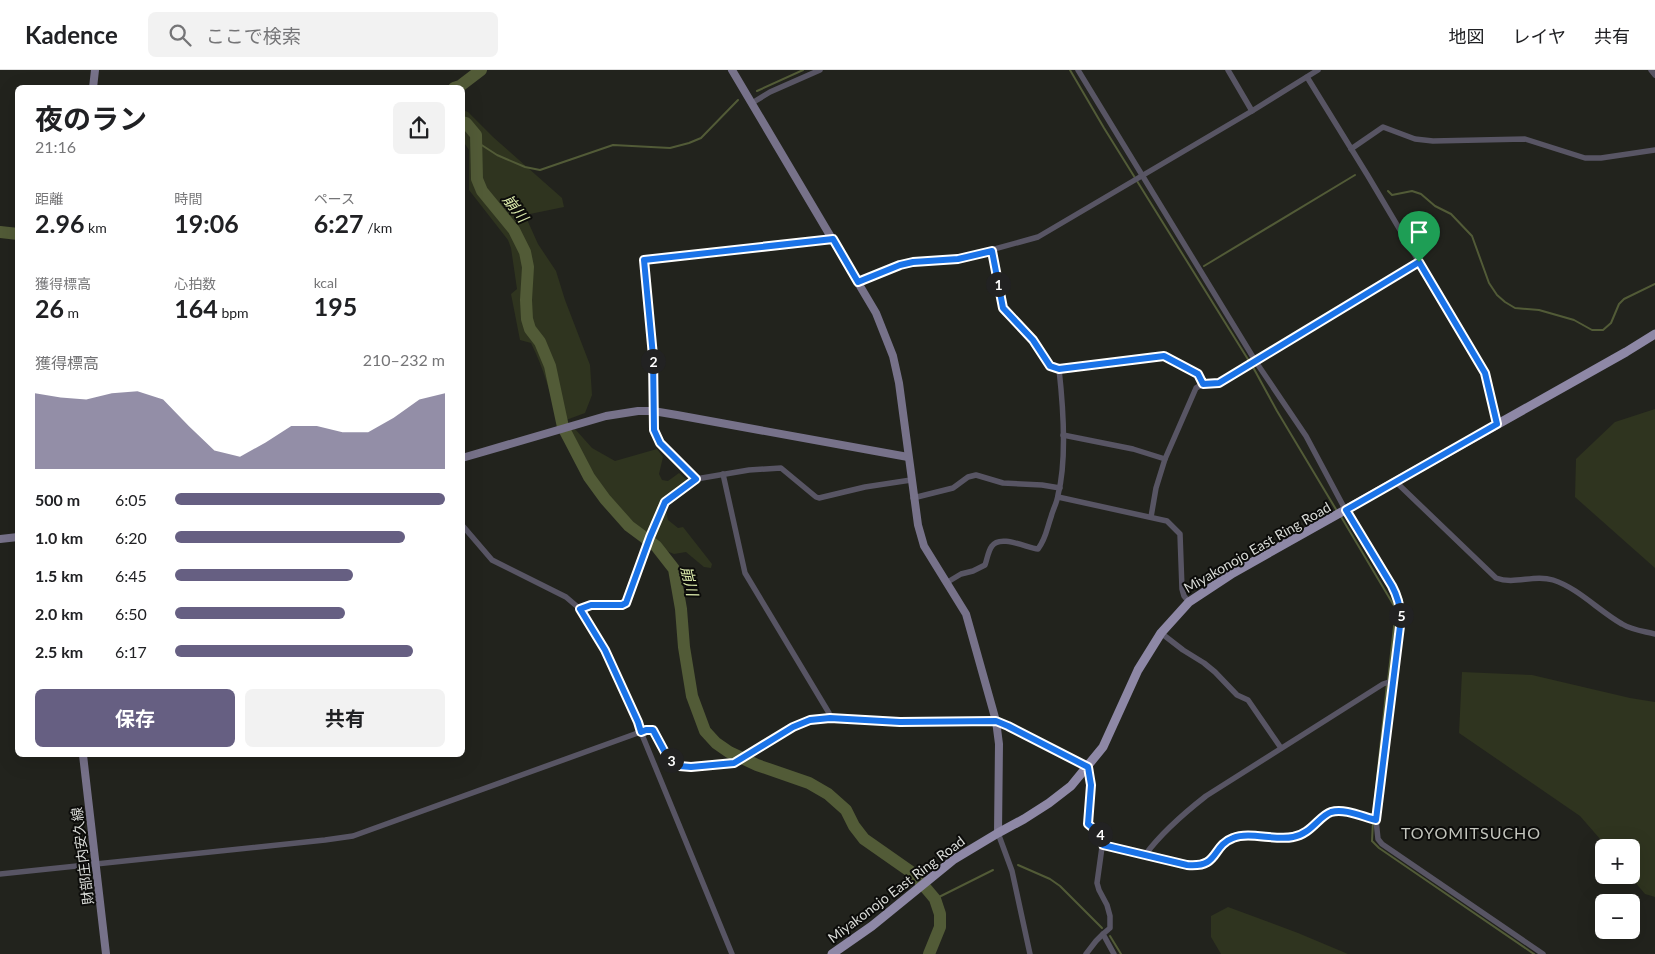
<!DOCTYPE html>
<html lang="ja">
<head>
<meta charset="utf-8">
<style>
	:root { --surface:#fff; --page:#f2f2f2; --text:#202124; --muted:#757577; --line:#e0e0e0; --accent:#665f82 }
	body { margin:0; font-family:Lato,"Noto Sans JP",sans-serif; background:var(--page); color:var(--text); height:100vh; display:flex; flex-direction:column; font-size:19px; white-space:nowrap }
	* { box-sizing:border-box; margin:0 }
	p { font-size:16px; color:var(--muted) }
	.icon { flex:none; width:28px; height:28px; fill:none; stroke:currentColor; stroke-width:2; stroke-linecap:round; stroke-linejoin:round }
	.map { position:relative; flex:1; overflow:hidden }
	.sheet { position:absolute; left:15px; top:15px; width:450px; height:672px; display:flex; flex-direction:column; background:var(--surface); border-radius:8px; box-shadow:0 5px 20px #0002 }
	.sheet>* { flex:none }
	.buttons { position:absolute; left:1595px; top:769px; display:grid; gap:10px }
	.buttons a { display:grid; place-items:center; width:45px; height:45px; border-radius:8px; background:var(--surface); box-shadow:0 5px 20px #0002; font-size:25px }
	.pin { position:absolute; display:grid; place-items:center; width:42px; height:42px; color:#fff; margin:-51px -21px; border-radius:50% 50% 50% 0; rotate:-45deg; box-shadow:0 0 5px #0007 }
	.pin .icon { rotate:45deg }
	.km { position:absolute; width:25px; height:25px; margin:-12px; border-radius:50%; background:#222; color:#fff; font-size:14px; line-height:25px; text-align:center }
	.round { display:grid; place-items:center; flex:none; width:52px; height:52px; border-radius:8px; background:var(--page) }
	.head { display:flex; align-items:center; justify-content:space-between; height:85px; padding:0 20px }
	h1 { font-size:28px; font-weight:700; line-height:38px }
	.metrics { display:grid; grid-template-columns:repeat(3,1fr); gap:8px; height:85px; padding:5px 20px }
	.metrics div { display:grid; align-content:center }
	.metrics b { font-size:25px; font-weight:700 }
	.metrics small { font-size:14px; font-weight:400 }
	.metrics p { font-size:14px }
	.chart { height:140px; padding:10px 20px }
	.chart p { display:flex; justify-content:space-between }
	.chart svg { width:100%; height:90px; margin-top:5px; fill:var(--accent); opacity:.7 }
	.action { display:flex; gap:10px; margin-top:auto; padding:10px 20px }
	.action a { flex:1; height:58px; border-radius:8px; background:var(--accent); color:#fff; font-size:20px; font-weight:700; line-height:58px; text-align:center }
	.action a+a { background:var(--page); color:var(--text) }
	ul { padding:0 20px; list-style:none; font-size:16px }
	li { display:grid; grid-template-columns:80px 60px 1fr; align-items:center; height:38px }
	li i { height:12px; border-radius:6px; background:var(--accent) }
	header { display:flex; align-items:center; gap:30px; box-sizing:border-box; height:70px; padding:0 25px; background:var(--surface); border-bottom:1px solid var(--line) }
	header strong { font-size:24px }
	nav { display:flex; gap:28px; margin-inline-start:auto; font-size:18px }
	.search { width:350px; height:45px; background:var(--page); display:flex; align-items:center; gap:12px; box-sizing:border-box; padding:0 18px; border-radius:8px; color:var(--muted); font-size:19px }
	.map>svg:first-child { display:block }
	.green { fill:#2f341f }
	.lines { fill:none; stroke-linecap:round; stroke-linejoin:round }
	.stream { stroke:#525b37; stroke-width:2 }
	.river { stroke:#525b37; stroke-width:12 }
	.street { stroke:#585564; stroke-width:5.5 }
	.secondary { stroke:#77728a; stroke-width:8 }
	.primary { stroke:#8e88a6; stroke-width:9 }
	.route-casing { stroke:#fff; stroke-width:10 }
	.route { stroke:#1a73e8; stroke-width:6 }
	.labels { text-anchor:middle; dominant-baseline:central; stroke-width:4; stroke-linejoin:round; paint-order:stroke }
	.street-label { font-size:14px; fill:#dadcd8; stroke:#0c0c0a }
	.water-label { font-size:15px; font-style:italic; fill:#dbeaab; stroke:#0c0c0a }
	.quarter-label { font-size:16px; letter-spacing:1px; fill:#c3c5bd; stroke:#0c0c0a }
</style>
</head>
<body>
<header>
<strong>Kadence</strong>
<div class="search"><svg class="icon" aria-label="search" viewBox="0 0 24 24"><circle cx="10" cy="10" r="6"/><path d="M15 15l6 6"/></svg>ここで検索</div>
<nav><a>地図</a><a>レイヤ</a><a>共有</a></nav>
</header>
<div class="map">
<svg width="1655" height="884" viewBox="0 0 1655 884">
	<rect width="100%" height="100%" fill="#22231d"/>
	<!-- green -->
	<g class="green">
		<path d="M463,40L468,42L493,67L562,128L564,137L525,145L538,174L556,201L565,230L590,295L592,325L585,343L558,353C551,325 544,299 531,273L520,270L511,224L517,219L511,178L508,170L469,120V80L463,71Z"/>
		<polygon points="1655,339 1655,498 1575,427 1576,389 1615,352"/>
		<path d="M575,359L592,378L615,391L657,379L663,387L659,404L662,410L668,411L679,403L689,412L673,428L666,440L668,450L678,458L683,457L712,494L711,498L704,497L686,482L674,484L669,482C656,473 642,464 630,454C608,435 576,390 563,363Z"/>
		<polygon points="1462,602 1532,605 1630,628 1655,632 1655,827 1645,824 1629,805 1631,805 1631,778 1607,777 1580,746 1459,663"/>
		<polygon points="1228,837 1298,863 1348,884 1221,884 1211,867 1211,846"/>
	</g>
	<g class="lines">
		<!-- stream -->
		<g class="stream">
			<polyline points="1070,0 1104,58 1254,299 1277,341 1337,441"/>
			<polyline points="757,21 803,0"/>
			<polyline points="477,72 497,85 525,97 540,100 613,75 670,78 689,73 701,68 738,30"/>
			<polyline points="1388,121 1392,125 1412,121 1421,124 1435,136 1451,144 1472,166 1489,213 1497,225 1505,232 1515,238 1539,240 1574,250 1592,260 1603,260 1611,253 1619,234 1624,229 1655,214"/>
			<polyline points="1204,196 1355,105"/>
			<polyline points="1340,445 1396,539 1388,610"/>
			<polyline points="1373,746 1387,614"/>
			<polyline points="1373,751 1372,771 1379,778 1534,884"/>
			<polyline points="1018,795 1050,809 1060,816 1102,858"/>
			<polyline points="935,829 993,800"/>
			<polyline points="1110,866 1121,884"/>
		</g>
		<!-- river -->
		<g class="river">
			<polyline points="454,18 460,16 481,0"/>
			<polyline points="462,52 466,53 476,65 477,109 482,121 514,160 525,182 528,197 526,230 527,249 530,259 540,272 550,296 563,357 589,407 605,429 629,456 656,476 674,499 681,539 684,577 692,626 705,661 716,673 729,682 757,695 809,713 828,724 846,740 854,756 864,769 914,804 935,829 940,844 940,857 929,884"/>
			<polyline points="0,162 18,164"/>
		</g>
		<!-- street -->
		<g class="street">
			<polyline points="1078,0 1256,292 1306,366 1346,441 1392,515 1398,527 1401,548 1376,750 1378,769 1382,774 1543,884"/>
			<polyline points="1228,0 1252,41"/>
			<polyline points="1651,0 1655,5"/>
			<polyline points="1307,7 1368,106 1485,303 1497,355"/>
			<polyline points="752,33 770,22 820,0"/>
			<polyline points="1351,79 1383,57 1415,69 1433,71 1525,69 1585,88 1601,88 1655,80"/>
			<polyline points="833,169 644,190 653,286 654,360 660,373 696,409 749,400 781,398 816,427 819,428 865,417 911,410"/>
			<polyline points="992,181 1003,238 1033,269 1050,296 1059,299 1165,286 1198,304 1203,314"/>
			<polyline points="858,212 900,195 913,192 958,189 1038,167 1252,41 1318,0"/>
			<polyline points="1063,365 1133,379 1165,389"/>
			<polyline points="723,404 745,503 829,643 829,648"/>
			<path d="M1396,412L1496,508C1515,515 1534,504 1553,510C1578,518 1599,541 1622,554C1632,560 1643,561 1655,564"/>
			<polyline points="1058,427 1167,451 1180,464 1182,519 1184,526 1189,532"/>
			<polyline points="913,428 953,418 968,407 976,405 1003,413 1042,415 1060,418"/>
			<polyline points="1151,447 1156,418 1165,389 1196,318 1203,314 1219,313 1419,192"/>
			<polyline points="462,455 492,490 566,527 580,539 605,580 620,611 732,884"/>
			<path d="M946,513L961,504L973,501L985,495C987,490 988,481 992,476C1000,464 1027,478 1038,479C1046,469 1047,458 1051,447C1053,439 1057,433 1058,425C1067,390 1063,335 1059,299"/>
			<polyline points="580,539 591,535 622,535 626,533 650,467 665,432 696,409"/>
			<polyline points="1161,563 1183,580 1204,593 1215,602 1237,625 1248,630 1281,678"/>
			<polyline points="998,763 1012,801 1030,884"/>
			<path d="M1103,775L1187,795C1221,798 1211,776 1233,768C1249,761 1275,771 1293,767C1311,764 1319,746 1331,742C1345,738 1363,746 1376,750"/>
			<path d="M1145,785C1162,762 1183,744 1206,726L1383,614L1392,611"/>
			<polyline points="0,804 325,770 353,766 646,660 653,660 669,688 679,696 691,697 733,693 793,657 810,651 829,648 900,652 996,651 1008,656 1088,697 1091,715 1088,754 1096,760 1103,770 1097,813 1099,820 1107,835 1110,846 1110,858 1103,864 1114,884"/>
			<polyline points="1086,884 1096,871 1103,864"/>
		</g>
		<!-- secondary -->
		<g class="secondary">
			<polyline points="732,0 876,243 893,286 899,313 918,455 924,476 966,544 996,651 999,674 998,763"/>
			<polyline points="93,18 95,0"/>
			<polyline points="462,388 606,346 638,341 653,341 677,345 908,387"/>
			<polyline points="0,469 18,467"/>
			<polyline points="83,685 106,884"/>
		</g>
		<!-- primary -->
		<polyline class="primary" points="832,884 872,856 953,790 998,763 1024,749 1049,733 1071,716 1103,677 1138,600 1161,563 1189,532 1233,503 1626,282 1655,264"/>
	</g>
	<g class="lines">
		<defs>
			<path id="route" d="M833,169L858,212L900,195L913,192L958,189L992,181L1003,238L1033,270L1050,296L1059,299L1164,286L1198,304L1203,314L1219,313L1419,192L1485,303L1497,354L1346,440L1392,516C1398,527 1400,535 1401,548L1376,750C1363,747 1345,738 1331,742C1319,746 1311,764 1293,767C1275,771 1249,761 1233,768C1211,776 1220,798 1187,795L1103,775L1100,764L1088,754L1091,715L1088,697L1008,656L996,651L900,652L830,648L810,650L793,657L734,693L691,697L679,696L668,688L653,660H646L641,662L638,652L605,580L580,539L591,535H622L626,533L650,467L665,432L696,409L660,373L654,360L653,286L644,190Z"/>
		</defs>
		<!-- route casing -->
		<use href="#route" class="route-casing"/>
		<!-- route -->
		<use href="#route" class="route"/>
	</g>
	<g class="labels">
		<!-- street labels -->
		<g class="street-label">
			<text transform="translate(1257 477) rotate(-30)">Miyakonojo East Ring Road</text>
			<text transform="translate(82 786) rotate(-97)">財部庄内安久線</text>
			<text transform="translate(896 819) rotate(-37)">Miyakonojo East Ring Road</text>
		</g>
		<!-- water labels -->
		<g class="water-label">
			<text transform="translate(516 138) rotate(52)">崩川</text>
			<text transform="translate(690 511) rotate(77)">崩川</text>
		</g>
		<!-- quarter labels -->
		<g class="quarter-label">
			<text x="1471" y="762">TOYOMITSUCHO</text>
		</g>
	</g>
</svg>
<div class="buttons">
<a>+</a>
<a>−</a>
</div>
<div class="pin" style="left:1419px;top:192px;background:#1e9e55"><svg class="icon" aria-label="arrive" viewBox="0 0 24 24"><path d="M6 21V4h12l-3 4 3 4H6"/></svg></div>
<b class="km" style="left:998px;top:214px">1</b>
<b class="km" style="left:653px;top:291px">2</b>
<b class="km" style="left:671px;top:690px">3</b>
<b class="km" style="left:1100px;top:764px">4</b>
<b class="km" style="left:1401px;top:545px">5</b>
<section class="sheet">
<div class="head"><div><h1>夜のラン</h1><p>21:16</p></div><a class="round"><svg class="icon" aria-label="share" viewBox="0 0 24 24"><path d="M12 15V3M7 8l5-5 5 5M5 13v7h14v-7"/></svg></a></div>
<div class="metrics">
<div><p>距離</p><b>2.96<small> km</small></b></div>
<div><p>時間</p><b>19:06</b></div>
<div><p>ペース</p><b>6:27<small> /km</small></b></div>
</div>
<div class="metrics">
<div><p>獲得標高</p><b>26<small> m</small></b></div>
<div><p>心拍数</p><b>164<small> bpm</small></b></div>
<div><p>kcal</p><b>195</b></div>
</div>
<div class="chart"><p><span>獲得標高</span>210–232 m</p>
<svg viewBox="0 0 160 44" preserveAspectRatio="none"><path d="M0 44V7L10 9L20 10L30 7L40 6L50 10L60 23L70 35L80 38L90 31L100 23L110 23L120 26L130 26L140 19L150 10L160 7V44z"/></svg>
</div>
<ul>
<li><b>500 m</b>6:05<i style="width:100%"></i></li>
<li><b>1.0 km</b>6:20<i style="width:85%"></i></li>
<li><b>1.5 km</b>6:45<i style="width:66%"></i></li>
<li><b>2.0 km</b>6:50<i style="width:63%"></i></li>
<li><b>2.5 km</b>6:17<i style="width:88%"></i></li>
</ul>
<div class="action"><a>保存</a><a>共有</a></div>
</section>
</div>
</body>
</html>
